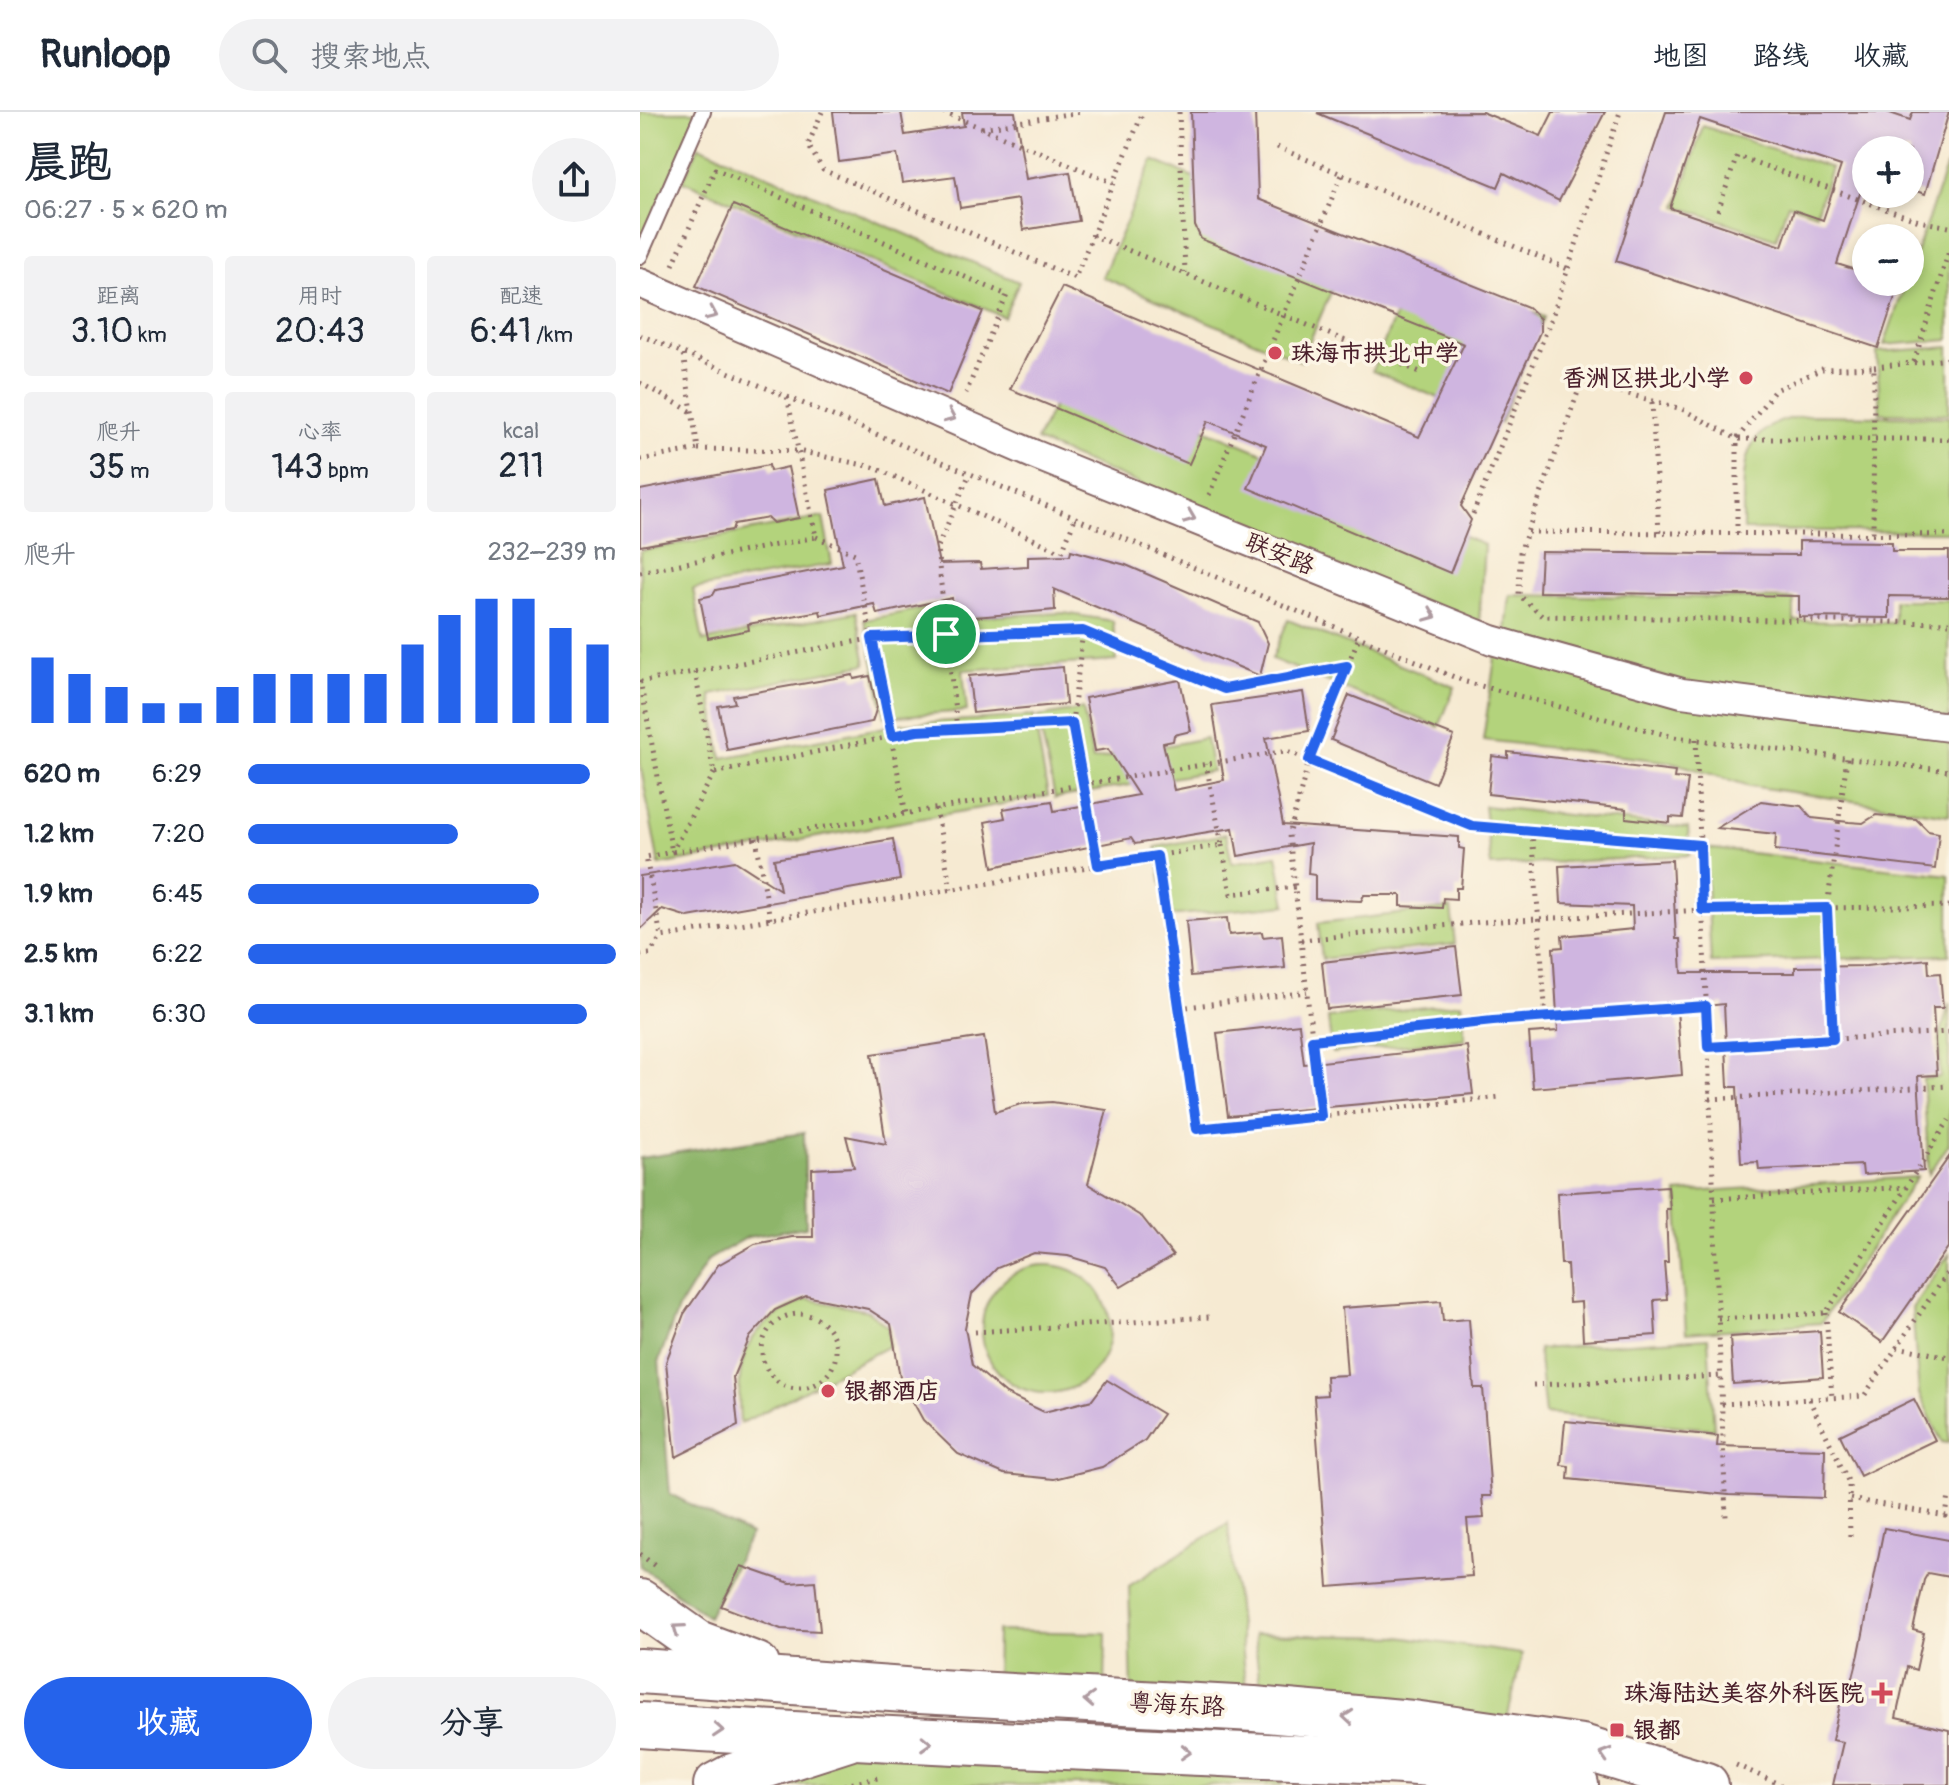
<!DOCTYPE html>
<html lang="zh">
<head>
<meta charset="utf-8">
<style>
	:root { --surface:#fff; --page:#f2f2f3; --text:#1f2937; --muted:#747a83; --line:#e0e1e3; --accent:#2563eb }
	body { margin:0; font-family:Pangolin,"LXGW WenKai TC",sans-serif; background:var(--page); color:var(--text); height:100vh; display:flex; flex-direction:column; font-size:30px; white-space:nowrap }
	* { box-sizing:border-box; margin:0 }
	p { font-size:26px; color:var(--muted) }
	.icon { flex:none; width:44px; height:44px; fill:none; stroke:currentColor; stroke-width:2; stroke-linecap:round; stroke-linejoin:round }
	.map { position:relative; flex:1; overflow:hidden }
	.drawer { display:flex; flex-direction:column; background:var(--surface); width:640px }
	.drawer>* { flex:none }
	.fabs { position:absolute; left:1212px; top:24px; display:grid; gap:16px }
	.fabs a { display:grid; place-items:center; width:72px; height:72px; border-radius:50%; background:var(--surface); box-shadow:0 4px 12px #0003; font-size:40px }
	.pin { position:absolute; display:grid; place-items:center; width:68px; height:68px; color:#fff; margin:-34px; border:4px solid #fff; border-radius:50%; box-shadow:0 2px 8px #0007 }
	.round { display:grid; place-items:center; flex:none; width:84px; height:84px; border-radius:42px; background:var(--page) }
	.headline { display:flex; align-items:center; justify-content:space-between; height:136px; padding:0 24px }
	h1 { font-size:44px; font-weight:600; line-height:60px }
	.metrics { display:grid; grid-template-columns:repeat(3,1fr); gap:12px; height:136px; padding:8px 24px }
	.metrics div { display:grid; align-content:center; border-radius:8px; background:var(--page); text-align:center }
	.metrics b { font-size:34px; font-weight:600 }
	.metrics small { font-size:22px; font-weight:400 }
	.metrics p { font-size:22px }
	.chart { height:224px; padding:16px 24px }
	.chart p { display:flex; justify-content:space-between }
	.chart svg { width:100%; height:144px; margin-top:8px; stroke:var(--accent); stroke-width:6 }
	.primary-button { display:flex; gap:16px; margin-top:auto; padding:16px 24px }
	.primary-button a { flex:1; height:92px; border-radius:48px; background:var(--accent); color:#fff; font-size:32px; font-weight:600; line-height:92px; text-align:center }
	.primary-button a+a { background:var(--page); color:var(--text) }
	ul { padding:0 24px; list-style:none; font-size:26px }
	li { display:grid; grid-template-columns:128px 96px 1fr; align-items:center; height:60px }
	li i { height:20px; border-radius:10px; background:var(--accent) }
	header { display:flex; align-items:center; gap:48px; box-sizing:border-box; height:112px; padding:0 40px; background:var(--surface); border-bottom:2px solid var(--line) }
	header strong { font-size:38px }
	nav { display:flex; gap:44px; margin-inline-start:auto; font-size:28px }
	.search { width:560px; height:72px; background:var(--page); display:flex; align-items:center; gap:20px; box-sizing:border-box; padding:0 28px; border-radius:44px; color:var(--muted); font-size:30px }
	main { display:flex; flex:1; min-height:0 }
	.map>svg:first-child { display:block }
	.green { fill:#b3d37b; stroke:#7e7953; stroke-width:2 }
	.forest { fill:#8eb56b; stroke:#6c6a4b; stroke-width:2 }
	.building { fill:#cfb5e0; fill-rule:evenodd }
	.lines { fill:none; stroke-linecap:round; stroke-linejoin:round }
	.service-casing { stroke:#866665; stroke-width:18 }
	.minor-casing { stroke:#866665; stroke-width:32 }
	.primary-casing { stroke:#866665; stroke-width:48 }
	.trunk-casing { stroke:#866665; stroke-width:48 }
	.path { stroke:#866665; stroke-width:5; stroke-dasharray:2 6; stroke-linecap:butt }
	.service { stroke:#fff; stroke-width:14 }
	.minor { stroke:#fff; stroke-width:28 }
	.primary { stroke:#fff; stroke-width:44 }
	.trunk { stroke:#fff; stroke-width:44 }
	.oneway { stroke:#ae9aa0 }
	.route-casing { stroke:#fff; stroke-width:16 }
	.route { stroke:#2563eb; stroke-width:10 }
	.poi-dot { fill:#d1495b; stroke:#fcf5e5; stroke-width:3 }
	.labels { text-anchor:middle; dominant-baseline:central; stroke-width:7; stroke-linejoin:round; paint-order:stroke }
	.poi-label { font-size:24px; font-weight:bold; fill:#4a1f2b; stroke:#fcf5e5; text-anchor:start }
	.street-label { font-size:24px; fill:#4a1f2b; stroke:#fcf5e5 }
</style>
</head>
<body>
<header>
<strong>Runloop</strong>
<div class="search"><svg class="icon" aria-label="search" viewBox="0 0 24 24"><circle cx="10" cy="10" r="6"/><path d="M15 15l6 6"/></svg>搜索地点</div>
<nav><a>地图</a><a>路线</a><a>收藏</a></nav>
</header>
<main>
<section class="drawer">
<div class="headline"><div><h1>晨跑</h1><p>06:27 · 5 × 620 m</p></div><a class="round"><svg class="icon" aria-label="share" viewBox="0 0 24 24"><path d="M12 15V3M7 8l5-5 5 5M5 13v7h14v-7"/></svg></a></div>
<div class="metrics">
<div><p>距离</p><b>3.10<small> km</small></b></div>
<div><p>用时</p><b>20:43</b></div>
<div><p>配速</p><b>6:41<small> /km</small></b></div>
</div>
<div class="metrics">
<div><p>爬升</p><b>35<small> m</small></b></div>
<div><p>心率</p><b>143<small> bpm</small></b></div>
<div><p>kcal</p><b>211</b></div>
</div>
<div class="chart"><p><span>爬升</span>232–239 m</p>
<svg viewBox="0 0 160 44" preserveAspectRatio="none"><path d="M5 44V24M15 44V29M25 44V33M35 44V38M45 44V38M55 44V33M65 44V29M75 44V29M85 44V29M95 44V29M105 44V20M115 44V11M125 44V6M135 44V6M145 44V15M155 44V20"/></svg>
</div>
<ul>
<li><b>620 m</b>6:29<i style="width:93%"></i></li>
<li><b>1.2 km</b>7:20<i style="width:57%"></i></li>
<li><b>1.9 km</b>6:45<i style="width:79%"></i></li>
<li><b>2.5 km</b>6:22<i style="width:100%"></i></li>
<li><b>3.1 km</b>6:30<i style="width:92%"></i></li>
</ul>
<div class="primary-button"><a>收藏</a><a>分享</a></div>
</section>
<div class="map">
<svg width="1309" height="1673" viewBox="0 0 1309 1673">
	<rect width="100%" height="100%" fill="#fcf5e5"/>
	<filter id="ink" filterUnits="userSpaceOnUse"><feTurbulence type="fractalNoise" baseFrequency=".0125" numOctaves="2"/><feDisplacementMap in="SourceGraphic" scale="16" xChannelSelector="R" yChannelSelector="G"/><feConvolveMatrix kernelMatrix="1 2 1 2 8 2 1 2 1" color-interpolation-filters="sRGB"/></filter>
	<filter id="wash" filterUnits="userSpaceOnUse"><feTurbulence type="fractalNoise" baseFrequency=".006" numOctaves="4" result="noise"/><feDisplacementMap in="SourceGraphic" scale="32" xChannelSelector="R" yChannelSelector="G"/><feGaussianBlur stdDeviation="1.8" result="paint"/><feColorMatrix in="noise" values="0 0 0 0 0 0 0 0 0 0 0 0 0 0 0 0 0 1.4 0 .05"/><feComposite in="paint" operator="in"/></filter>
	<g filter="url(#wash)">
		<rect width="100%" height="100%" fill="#f6ead2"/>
		<!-- green -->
		<g class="green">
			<polygon points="0,0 63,0 0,143"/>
			<polygon points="1063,14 1191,56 1176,101 1148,92 1136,127 1037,94"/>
			<polygon points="59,34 379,170 364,205 43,69"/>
			<polygon points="1309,47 1309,228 1244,233 1266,170 1270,170 1270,159"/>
			<polygon points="513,48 712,132 661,249 462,165"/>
			<polygon points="776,153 904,205 860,311 732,259"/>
			<polygon points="1309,235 1309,302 1240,301 1237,240"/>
			<polygon points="430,261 844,433 839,513 396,329"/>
			<path d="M1171,303L1309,305V420L1103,418C1104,356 1095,311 1171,303Z"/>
			<polygon points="183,405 192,452 53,477 63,529 216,500 226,552 71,583 82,646 261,612 394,604 408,684 19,753 0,651 0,439"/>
			<polygon points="870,483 1154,487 1154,509 1254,511 1254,488 1309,488 1309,606 1046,571 866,520"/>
			<polygon points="306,492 308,506 424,501 473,509 476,549 323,558 327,599 245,605 224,508"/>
			<polygon points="648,508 815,575 799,615 632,547"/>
			<polygon points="856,539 1309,623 1309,703 1110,674 1032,650 843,628"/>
			<polygon points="443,597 453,648 566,626 572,659 415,686 398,605"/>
			<polygon points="844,694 1048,716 1050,743 851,754"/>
			<polygon points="586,722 592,751 637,743 646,793 527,804 516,735"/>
			<polygon points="1065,736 1309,763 1309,843 1071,851"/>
			<polygon points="811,796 815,832 682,847 678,811"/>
			<polygon points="821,891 825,927 692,941 688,906"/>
			<polygon points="1309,891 1309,1032 1289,1062 1283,967 1300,965 1299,930"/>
			<polygon points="1277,1065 1181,1211 1046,1221 1037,1081"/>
			<polygon points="1309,1142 1309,1331 1302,1330 1279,1282 1272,1196"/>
			<circle cx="406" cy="1217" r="64"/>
			<path d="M167,1187L228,1199L248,1215L249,1234L100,1312C96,1245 103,1215 167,1187Z"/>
			<polygon points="1068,1226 1074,1317 905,1302 898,1237"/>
			<polygon points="588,1411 607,1589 492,1581 489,1474"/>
			<polygon points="357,1519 466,1521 465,1577 356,1574"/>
			<polygon points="614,1522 759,1525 882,1542 865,1617 622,1589"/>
			<polygon points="209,1631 643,1654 642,1673 85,1673"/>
		</g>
		<!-- forest -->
		<polygon class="forest" points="164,1021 166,1115 108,1125 68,1148 38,1197 19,1248 30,1382 110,1423 68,1505 0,1454 0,1046"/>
		<g id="blocks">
			<!-- building -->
			<g class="building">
				<polygon points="193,0 261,0 265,23 324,14 322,0 375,0 386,67 430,60 439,109 383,118 378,87 320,96 315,64 262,71 257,42 199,50"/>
				<polygon points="551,0 615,0 618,87 888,195 900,207 900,220 821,394 831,408 810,461 608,376 626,333 568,309 549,352 370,277 422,175 779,325 824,232 561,127 555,114"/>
				<polygon points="842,0 901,24 913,0 965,0 919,89 864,61 858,75 677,1"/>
				<path d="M1026,0H1247L1270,8L1273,0H1309L1285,82L1270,77V38H1226V63L1197,152L1226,161V170H1260L1238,236L976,149ZM1060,7L1201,54L1183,108L1154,98L1142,134L1030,96Z"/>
				<polygon points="93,93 343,199 308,282 56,174"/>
				<polygon points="129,353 130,359 148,355 159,406 133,411 128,406 94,412 92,418 0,434 0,378"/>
				<polygon points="239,367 245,394 285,385 299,452 340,451 341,457 388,454 388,444 430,443 431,438 486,453 618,510 628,531 620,564 414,477 415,498 324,506 324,500 313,501 312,486 237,502 234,492 181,503 180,499 108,512 109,518 68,526 60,486 73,483 76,478 203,453 188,378"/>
				<polygon points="1159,429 1252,430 1252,439 1309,439 1309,485 1249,484 1249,506 1159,505 1159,484 899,480 901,440 1159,443"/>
				<polygon points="423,555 426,592 333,601 329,564"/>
				<polygon points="213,563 214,567 230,564 237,595 232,610 87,638 78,594 95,591 93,584"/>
				<polygon points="540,568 551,619 534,623 533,629 523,631 534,678 584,668 572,593 663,580 669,619 626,626 643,713 819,725 819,736 824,737 821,776 816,776 816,787 803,786 802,796 761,794 761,783 724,783 721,789 675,787 675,763 668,762 670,731 598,744 593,716 495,732 491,726 353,755 345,710 365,706 363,697 412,689 414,699 498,683 468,637 455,639 445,586"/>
				<polygon points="709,583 814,624 795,671 691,628"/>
				<polygon points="868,640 1035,660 1034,666 1048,667 1043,706 1030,705 1030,711 986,706 986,697 848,682 852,644 868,646"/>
				<polygon points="1121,689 1161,694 1172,706 1209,710 1223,711 1236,703 1276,707 1288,719 1299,721 1295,757 1135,738 1136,722 1077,716"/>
				<polygon points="253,727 260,768 48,805 22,797 0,818 0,764 95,749 140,778 134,747"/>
				<polygon points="1032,748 1036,827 1040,827 1042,861 1155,861 1155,855 1226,854 1288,847 1289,862 1300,861 1303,896 1293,896 1297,963 1278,964 1284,1059 1223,1063 1222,1053 1119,1058 1118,1050 1101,1051 1097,975 1088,975 1084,892 1037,897 1042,963 893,976 889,921 918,919 913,836 923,835 922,824 993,817 992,794 921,791 919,754"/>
				<polygon points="587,806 589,823 622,820 623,825 642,823 645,856 551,864 546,809"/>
				<polygon points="816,835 822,883 687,897 682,850"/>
				<polygon points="659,912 664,952 827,934 833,982 588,1004 577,921"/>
				<polygon points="344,925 355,1000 381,992 412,990 467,998 448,1072 502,1105 533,1144 481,1175 465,1155 428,1144 394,1141 357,1156 332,1182 325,1216 332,1253 366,1282 404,1300 452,1288 467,1268 523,1302 505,1328 462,1355 414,1367 364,1362 318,1342 283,1308 260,1266 251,1212 228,1197 166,1184 135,1198 110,1225 93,1265 98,1314 36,1345 26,1250 44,1202 78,1153 115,1132 152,1125 173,1125 172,1057 214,1055 206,1024 246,1032 232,942"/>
				<polygon points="1309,1045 1309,1134 1242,1230 1199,1200"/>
				<polygon points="1028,1074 1030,1097 1026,1097 1028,1150 1024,1150 1027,1187 1014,1188 1016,1223 943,1228 941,1190 929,1191 927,1152 921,1152 917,1081"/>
				<polygon points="801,1189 803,1209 829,1207 834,1276 843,1276 851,1384 842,1384 844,1406 827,1407 832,1464 688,1475 674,1284 687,1283 686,1264 707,1263 702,1196"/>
				<polygon points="1180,1219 1183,1265 1093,1272 1090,1225"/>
				<polygon points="1274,1287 1295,1328 1220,1364 1200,1323"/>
				<polygon points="925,1309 1078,1324 1077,1334 1185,1337 1184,1386 1089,1383 928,1367 929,1354 921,1353"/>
				<polygon points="1244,1416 1309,1428 1309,1465 1288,1461 1284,1468 1273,1518 1284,1521 1276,1558 1267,1555 1256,1606 1309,1618 1309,1673 1193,1673 1203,1630 1192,1628 1202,1584 1208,1585 1219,1542"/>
				<polygon points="101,1454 150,1471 175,1469 180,1519 141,1517 81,1494"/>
			</g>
		</g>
	</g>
	<g filter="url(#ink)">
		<use href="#blocks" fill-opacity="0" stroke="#866665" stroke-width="2"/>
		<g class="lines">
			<defs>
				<polyline id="service" points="0,144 63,0"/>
				<polyline id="minor" points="0,171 393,342 852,528 1042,581 1309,615"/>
				<g id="primary">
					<polyline points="0,1490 58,1531 117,1553"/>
					<polyline points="0,1559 279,1579 614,1597 773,1611 942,1635 1066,1673"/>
					<path d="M0,1613C194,1626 387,1633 581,1642C699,1648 820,1647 936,1673"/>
				</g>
				<polyline id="trunk" points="76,1673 93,1664 208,1627"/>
			</defs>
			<!-- service casing -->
			<use href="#service" class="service-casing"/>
			<!-- minor casing -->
			<use href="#minor" class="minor-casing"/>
			<!-- primary casing -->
			<use href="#primary" class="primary-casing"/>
			<!-- trunk casing -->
			<use href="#trunk" class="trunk-casing"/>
			<!-- path -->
			<g class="path">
				<polyline points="182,0 168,33 183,58 435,166 503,0"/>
				<polyline points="303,0 474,71"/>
				<polyline points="539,0 545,161"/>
				<polyline points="342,16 440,0"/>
				<polyline points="637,35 928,157"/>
				<polyline points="1078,99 1097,44 1279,109 1309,115"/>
				<polyline points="452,123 780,260"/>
				<polyline points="33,153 75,57 367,183 326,281"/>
				<polyline points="0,223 826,570 1034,625 1309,659"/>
				<polyline points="1274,250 1309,139"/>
				<polyline points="1234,255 1309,247"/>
				<polyline points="0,271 52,300"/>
				<polyline points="1012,290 1019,421"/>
				<polyline points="1309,327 1097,327 1042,297 942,269 880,440 879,483 902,504 1309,511"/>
				<polyline points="58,337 158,339 233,355 422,440 435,406"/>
				<polyline points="0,348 58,337 43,242"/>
				<polyline points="569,383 702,62"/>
				<polyline points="833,402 911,208 980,0"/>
				<polyline points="888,420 1309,423"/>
				<polyline points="1097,422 1097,327 1135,278 1182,257 1234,255 1233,423"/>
				<polyline points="176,425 215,442 266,702"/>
				<polyline points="0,460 176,425 147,284"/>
				<polyline points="55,560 74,661 277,619 432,611 458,753"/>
				<polyline points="0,568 32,740 647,639 832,714 1060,733"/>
				<polyline points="0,570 240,525 443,519 584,577 707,554"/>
				<polyline points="432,611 443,519"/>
				<polyline points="317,617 297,436 330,361"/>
				<polyline points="1056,627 1086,1405"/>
				<polyline points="74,661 32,740 6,745 21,825 582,733 566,652"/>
				<polyline points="296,697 311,778"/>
				<polyline points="892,719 906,906"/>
				<polyline points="116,726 130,807"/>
				<polyline points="582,733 591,782 655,775"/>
				<polyline points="517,744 557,1017 861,985"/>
				<polyline points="661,828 842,810 1062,798 1309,794"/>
				<polyline points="0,843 10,842 21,825"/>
				<polyline points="539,896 667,880"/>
				<polyline points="1193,927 1187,796 1207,646"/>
				<polyline points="672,928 853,909 1066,894"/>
				<polyline points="1068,935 1309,920"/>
				<polyline points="1070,987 1309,974"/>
				<polyline points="681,1004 649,723 669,648 719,525"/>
				<polyline points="1074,1087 1266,1075"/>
				<polyline points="1186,1201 1192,1286"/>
				<circle cx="159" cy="1239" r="37"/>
				<polyline points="1078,1207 1186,1201 1309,1008"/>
				<polyline points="335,1220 569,1205"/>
				<polyline points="1257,1235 1309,1245"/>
				<polyline points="893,1273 1081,1264"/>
				<polyline points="1169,1287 1209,1371 1210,1428"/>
				<polyline points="1082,1292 1224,1284 1309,1158"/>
				<polyline points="1210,1387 1306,1404 1309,1384"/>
				<polyline points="0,1442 15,1454"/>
				<polyline points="1096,1653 1141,1673"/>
				<polyline points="204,1673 238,1666"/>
			</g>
			<!-- service -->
			<use href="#service" class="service"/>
			<!-- minor -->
			<use href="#minor" class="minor"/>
			<!-- primary -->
			<use href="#primary" class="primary"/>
			<!-- trunk -->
			<use href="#trunk" class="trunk"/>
		</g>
		<!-- one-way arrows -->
		<defs><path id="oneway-chevron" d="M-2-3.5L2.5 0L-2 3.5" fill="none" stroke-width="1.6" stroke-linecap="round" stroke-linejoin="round" transform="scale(2)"/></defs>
		<g class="oneway">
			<use href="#oneway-chevron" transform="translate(72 202) rotate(24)"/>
			<use href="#oneway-chevron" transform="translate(310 305) rotate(24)"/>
			<use href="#oneway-chevron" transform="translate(550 405) rotate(22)"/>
			<use href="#oneway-chevron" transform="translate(791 503) rotate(22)"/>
			<use href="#oneway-chevron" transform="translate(38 1517) rotate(-144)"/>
			<use href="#oneway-chevron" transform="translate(449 1588) rotate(-177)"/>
			<use href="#oneway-chevron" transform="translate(708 1605) rotate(-175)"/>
			<use href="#oneway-chevron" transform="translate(78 1618) rotate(4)"/>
			<use href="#oneway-chevron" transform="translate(286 1631) rotate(2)"/>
			<use href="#oneway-chevron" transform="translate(546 1640) rotate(3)"/>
			<use href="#oneway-chevron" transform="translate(965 1642) rotate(-163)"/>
		</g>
	</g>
	<g class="lines" filter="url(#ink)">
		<defs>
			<polygon id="route" points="443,519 584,577 707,554 669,648 832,714 1060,733 1062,798 1187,796 1193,927 1068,935 1066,894 853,909 672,928 681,1004 557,1017 517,744 458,753 432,611 277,619 252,624 232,526"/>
		</defs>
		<!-- route casing -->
		<use href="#route" class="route-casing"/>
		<!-- route -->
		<use href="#route" class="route"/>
	</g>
	<!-- markers -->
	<g class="poi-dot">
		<circle cx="635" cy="241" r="8"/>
		<circle cx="1106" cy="266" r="8"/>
		<circle cx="188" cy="1279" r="8"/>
		<path d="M1238 1569h8v8h8v8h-8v8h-8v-8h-8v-8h8z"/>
		<rect x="969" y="1610" width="16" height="16" rx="4"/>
	</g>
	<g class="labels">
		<!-- poi labels -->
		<g class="poi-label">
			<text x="651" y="241">珠海市拱北中学</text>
			<text x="1090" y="266" text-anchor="end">香洲区拱北小学</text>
			<text x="204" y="1279">银都酒店</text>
			<text x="1224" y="1581" text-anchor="end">珠海陆达美容外科医院</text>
			<text x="993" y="1618">银都</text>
		</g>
		<!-- street labels -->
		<g class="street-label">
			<text transform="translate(640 442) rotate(22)">联安路</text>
			<text transform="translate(537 1593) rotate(3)">粤海东路</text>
		</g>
	</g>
</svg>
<div class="fabs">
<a>+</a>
<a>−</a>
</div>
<div class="pin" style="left:306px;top:522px;background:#1e9e55"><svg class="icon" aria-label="arrive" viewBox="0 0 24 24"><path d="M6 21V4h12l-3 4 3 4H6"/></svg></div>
</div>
</main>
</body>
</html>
